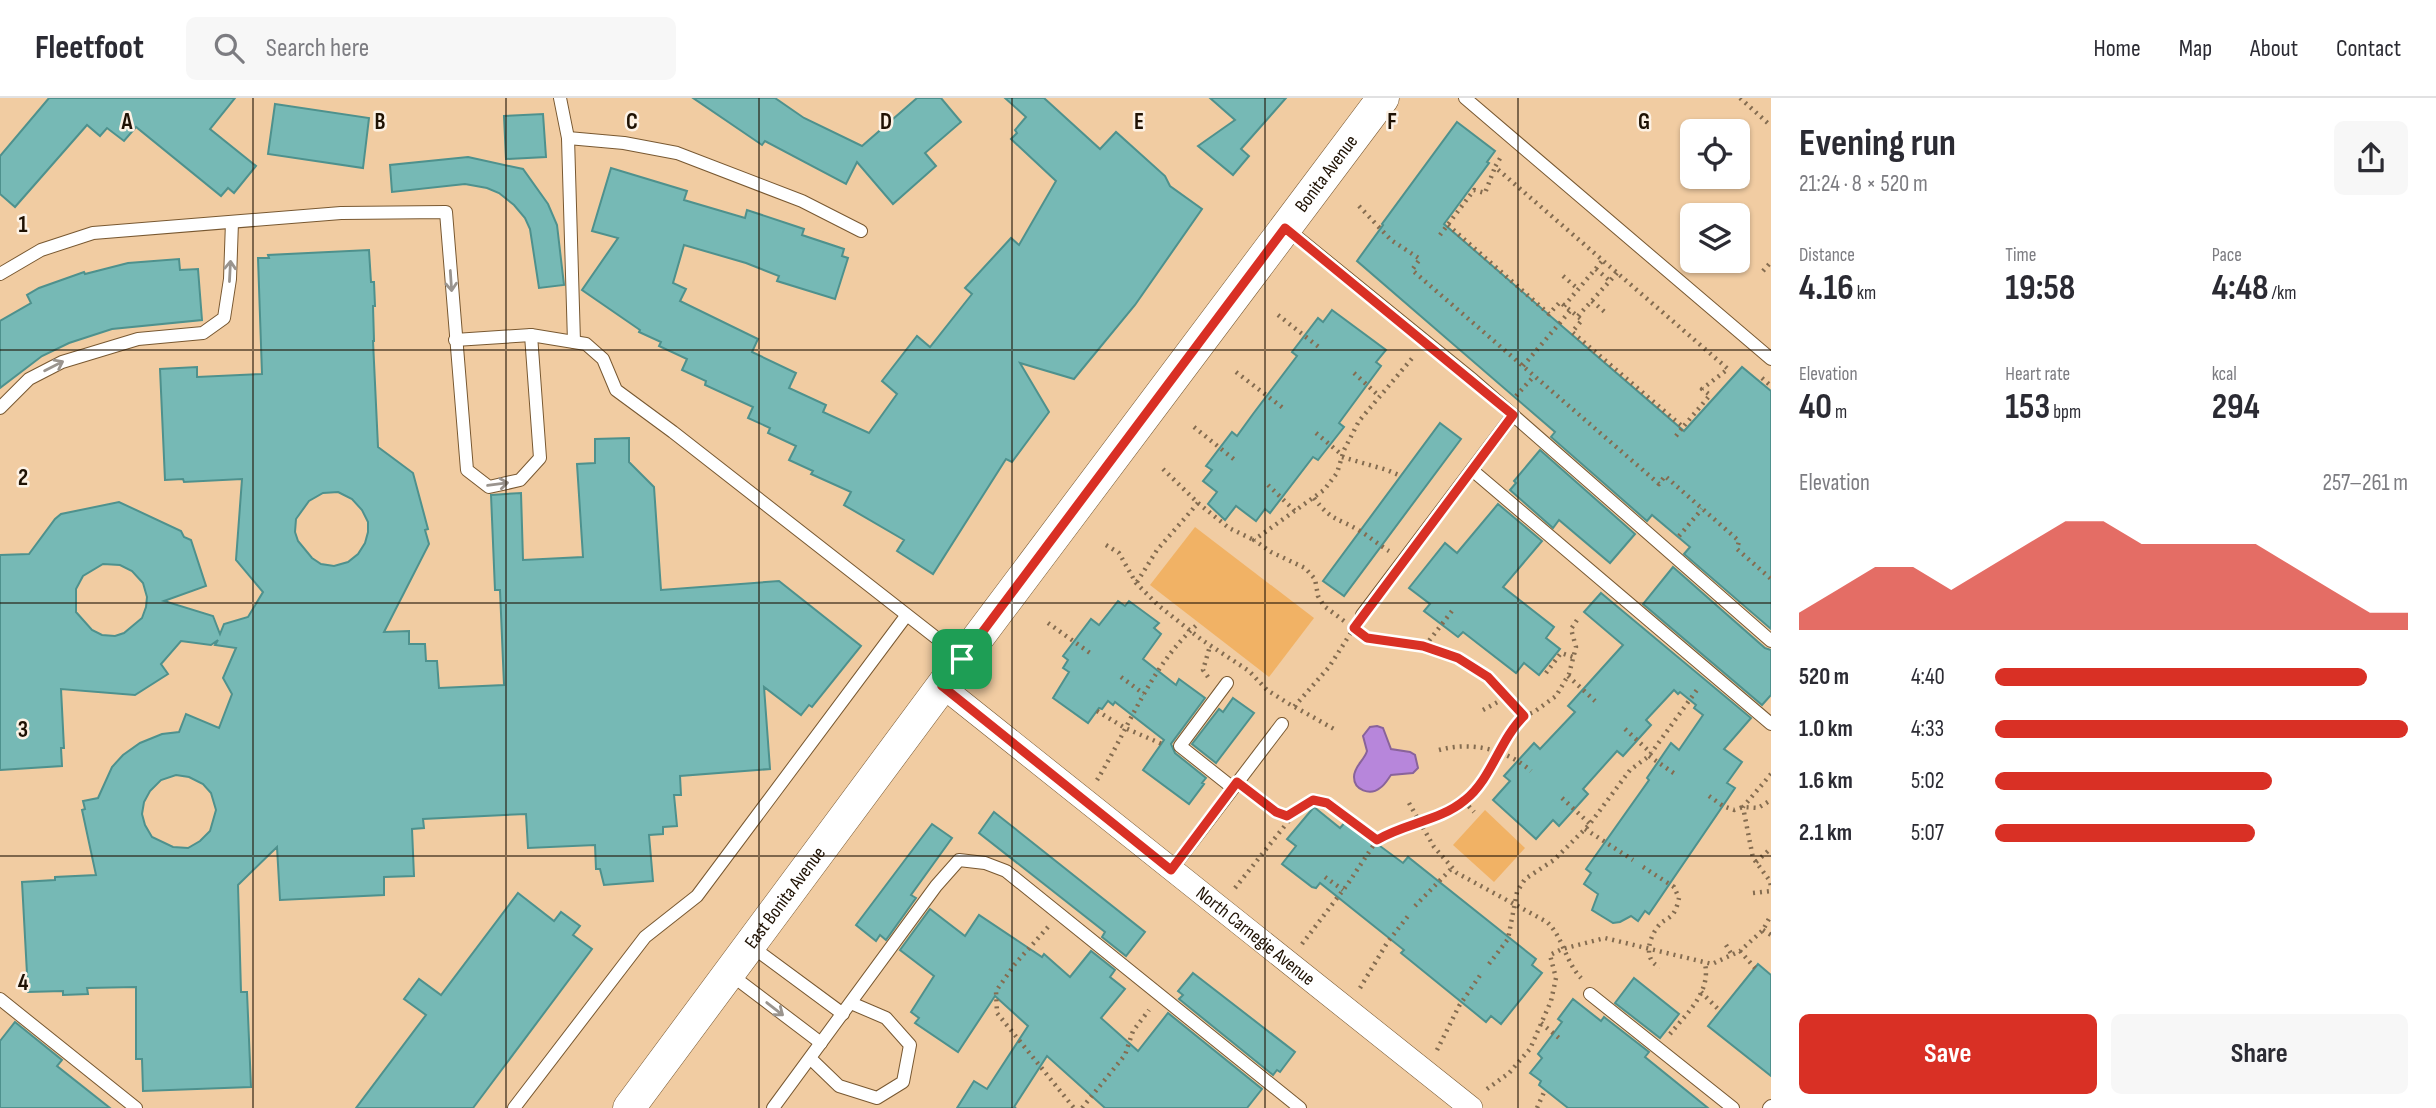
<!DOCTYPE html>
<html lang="en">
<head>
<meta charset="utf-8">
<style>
	:root { --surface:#fff; --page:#f7f7f7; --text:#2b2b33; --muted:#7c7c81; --line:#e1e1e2; --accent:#d93025 }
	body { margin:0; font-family:"Sofia Sans Condensed",sans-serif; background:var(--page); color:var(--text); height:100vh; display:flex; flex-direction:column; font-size:26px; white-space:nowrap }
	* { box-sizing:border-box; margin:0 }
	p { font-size:23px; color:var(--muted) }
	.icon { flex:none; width:38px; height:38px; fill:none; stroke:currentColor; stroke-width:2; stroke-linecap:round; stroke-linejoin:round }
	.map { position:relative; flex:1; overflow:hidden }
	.panel { display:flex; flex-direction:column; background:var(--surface); width:665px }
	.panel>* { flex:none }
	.buttons { position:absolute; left:1680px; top:21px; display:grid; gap:14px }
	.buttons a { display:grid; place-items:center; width:70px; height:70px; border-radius:10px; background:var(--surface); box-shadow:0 2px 5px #0004; font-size:35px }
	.pin { position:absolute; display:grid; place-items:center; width:60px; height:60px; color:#fff; margin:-30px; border-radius:14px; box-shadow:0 4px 10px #0006 }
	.round { display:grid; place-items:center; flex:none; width:74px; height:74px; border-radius:10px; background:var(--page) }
	.summary { display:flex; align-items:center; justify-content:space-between; height:119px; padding:0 28px }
	h1 { font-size:38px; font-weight:700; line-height:52px }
	.figures { display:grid; grid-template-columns:repeat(3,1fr); gap:10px; height:119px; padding:7px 28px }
	.figures div { display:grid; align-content:center }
	.figures b { font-size:35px; font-weight:700 }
	.figures small { font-size:19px; font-weight:400 }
	.figures p { font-size:19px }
	.chart { height:196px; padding:14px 28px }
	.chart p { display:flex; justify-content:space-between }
	.chart svg { width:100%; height:126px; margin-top:7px; fill:var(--accent); opacity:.7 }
	.cta { display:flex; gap:14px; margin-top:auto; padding:14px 28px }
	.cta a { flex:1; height:80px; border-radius:10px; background:var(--accent); color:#fff; font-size:28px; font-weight:700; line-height:80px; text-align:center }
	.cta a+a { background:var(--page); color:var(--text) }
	ul { padding:0 28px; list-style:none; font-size:23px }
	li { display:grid; grid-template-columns:112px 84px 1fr; align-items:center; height:52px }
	li i { height:18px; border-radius:9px; background:var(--accent) }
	header { display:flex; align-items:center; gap:42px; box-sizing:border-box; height:98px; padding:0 35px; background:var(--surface); border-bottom:2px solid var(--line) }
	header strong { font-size:33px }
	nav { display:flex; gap:38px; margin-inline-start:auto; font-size:24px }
	.search { width:490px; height:63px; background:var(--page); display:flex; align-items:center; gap:18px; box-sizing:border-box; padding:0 24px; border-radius:10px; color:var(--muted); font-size:26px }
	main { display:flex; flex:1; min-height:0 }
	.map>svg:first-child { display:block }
	.green { fill:#f1b265 }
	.water { fill:#b786db; stroke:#89639a; stroke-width:2 }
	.building { fill:#76b9b5; stroke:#4e918d; stroke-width:2; fill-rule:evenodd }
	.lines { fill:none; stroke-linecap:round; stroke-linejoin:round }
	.lane-casing { stroke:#785831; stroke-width:14 }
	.street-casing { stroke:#785831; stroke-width:24 }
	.secondary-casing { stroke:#785831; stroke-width:33 }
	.path { stroke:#846c50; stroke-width:4.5; stroke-dasharray:2 5; stroke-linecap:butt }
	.lane { stroke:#fff; stroke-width:12 }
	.street { stroke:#fff; stroke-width:23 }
	.secondary { stroke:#fff; stroke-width:32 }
	.oneway { stroke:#9a948e }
	.route-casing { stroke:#fff; stroke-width:14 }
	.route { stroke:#d93025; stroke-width:9 }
	.grid { fill:none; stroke:#1f1204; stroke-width:2; stroke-opacity:0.55 }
	.labels { text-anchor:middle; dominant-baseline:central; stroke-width:5; stroke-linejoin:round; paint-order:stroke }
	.street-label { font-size:19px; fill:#1f1204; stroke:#fdf2e5 }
	.grid-label { font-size:23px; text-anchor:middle; font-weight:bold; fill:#1f1204; stroke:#fdf2e5; stroke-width:5; stroke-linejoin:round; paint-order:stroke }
</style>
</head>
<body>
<header>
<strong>Fleetfoot</strong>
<div class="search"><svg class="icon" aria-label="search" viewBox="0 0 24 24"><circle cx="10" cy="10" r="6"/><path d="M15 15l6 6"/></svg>Search here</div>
<nav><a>Home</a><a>Map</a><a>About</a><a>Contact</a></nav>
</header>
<main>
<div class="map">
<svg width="1771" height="1010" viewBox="0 0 1771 1010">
	<rect width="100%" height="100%" fill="#f1cca2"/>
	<!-- green -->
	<g class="green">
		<polygon points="1195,429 1314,520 1269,579 1150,487"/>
		<polygon points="1485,712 1525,750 1494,784 1453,747"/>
	</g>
	<!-- water -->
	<path class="water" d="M1377,628L1383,630L1391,651L1410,654L1415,657L1418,670L1413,675L1391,677C1388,681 1385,687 1380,690C1370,698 1354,692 1354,679C1354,668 1364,663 1367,653L1363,638L1370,629Z"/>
	<!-- building -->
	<g class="building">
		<polygon points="49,0 235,0 210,31 256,68 234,95 228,90 221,98 136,29 124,43 107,30 100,38 87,27 15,109 0,96 0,58"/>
		<polygon points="693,0 775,0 804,20 862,48 917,0 941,0 961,24 925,55 936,68 893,106 857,64 846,86 765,43 762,47"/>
		<polygon points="1005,0 1044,0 1100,51 1116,34 1165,78 1170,88 1202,111 1135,207 1074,281 1020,265 1049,314 1012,364 1006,361 933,476 897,453 904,442 844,407 851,394 811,376 813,373 789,362 796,348 768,335 770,330 748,320 753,309 705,287 706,283 682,272 687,261 659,248 661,244 639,234 640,232 582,192 618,140 592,133 611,70 687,93 684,102 745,120 747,112 804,131 802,137 844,151 842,158 848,160 835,201 777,183 779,178 746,165 684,147 673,185 686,191 680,203 758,241 752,254 796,275 789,290 826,307 823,314 869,335 897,296 882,283 917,238 930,249 972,196 965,190 1011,140 1019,147 1056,83 1011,41 1017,35 1015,32 1026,19"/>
		<polygon points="1210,0 1286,0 1241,51 1249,58 1233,77 1198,48 1235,22"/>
		<polygon points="275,6 369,20 363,70 268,56"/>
		<polygon points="543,16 546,59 506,61 504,18"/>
		<polygon points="1457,24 1495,53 1487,64 1489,65 1444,126 1563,229 1684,333 1742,269 1771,293 1771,531 1684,456 1690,449 1652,417 1647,423 1551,339 1555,334 1357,163 1383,127 1382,126"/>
		<polygon points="468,59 523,71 548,106 557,127 564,187 539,190 530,131 525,120 514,107 499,95 487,90 465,86 392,94 390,67"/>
		<path d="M369,152L371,184H374L375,208H373L374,243H373L378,349L413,375L428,431L425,432L429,446L384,534L409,533V546H425L426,563H437L439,590L504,587L500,492H495L491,397L521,395L523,462L583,459L577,366L595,365V341L629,340V364L654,389L661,492L779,483L861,548L812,609L809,607L801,617L764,589L770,671L680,678L681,697H674L677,728L663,729V736L649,737L653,783L604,787L600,771H596L595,747L528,750L526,716L423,721L424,730L412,731L414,778L384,779V797L280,802L277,749L238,787L241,894H247L251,989L143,993L142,961H136V889L87,890L88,896L63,897V893L28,894L22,784L55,782V779L96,777L82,712L85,711L83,703L98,700L112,669L123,657L140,645L162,636L179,634L186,616L219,630L232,596L223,580L236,550L215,547L218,542L211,547L181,543L161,566L168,576L135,597L61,591L64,650H61L62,668L0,672V457L29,456L55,421L61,416L119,404L181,433L184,439L191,442L206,488L164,503L213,518L220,536L224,526L248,519L263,494L236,462L242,381L184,384L183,381L165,382L160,271L197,269V279L262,276L258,160H269L268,157ZM338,394L352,401L362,412L368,424V434L365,445L358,456L348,464L334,468L321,466L312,460L298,443L295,434L296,421L309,403L323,395ZM103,466L120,467L132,473L143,485L147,499L146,509L142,520L124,535L115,538L102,537L92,532L76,514V491L83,478ZM176,677L189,679L203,686L211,695L216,712L210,733L200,743L188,750L173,749L152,739L145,727L142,716L144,704L150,693L161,682Z"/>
		<polygon points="179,161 180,172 198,171 202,222 112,231 69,245 42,258 0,290 0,223 31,205 27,197 39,190 84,174 85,176 128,165"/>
		<polygon points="1332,212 1386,252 1376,264 1381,268 1339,325 1344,329 1318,362 1313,359 1270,415 1265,411 1256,423 1236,408 1225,422 1208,406 1217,394 1203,383 1212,372 1206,368 1232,334 1237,338 1253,316 1297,258 1292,254 1318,220 1323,224"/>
		<polygon points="1440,325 1461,341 1344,498 1323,483"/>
		<polygon points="1540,352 1635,436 1610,465 1559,422 1553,430 1510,392 1516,385 1514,383"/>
		<polygon points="1498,406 1542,443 1503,489 1554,529 1546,540 1560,551 1539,577 1524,565 1516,575 1463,534 1458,539 1424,513 1430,506 1409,490 1445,445 1457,455"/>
		<polygon points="1673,469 1765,550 1771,552 1771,597 1762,607 1643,506"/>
		<polygon points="1601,495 1751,620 1724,651 1742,664 1727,685 1735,690 1649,816 1645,813 1638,823 1631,818 1620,824 1613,825 1592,812 1598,796 1584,786 1591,775 1586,771 1649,682 1647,680 1671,645 1679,652 1703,617 1694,610 1696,607 1680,594 1678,596 1674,592 1646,622 1651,627 1623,658 1617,653 1583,691 1588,696 1559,728 1553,722 1536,741 1493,702 1510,683 1504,678 1534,645 1540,651 1575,614 1568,608 1623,547 1584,514"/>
		<polygon points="1118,503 1125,508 1129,503 1159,525 1154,530 1161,536 1143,561 1176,587 1179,581 1205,600 1171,646 1175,655 1206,680 1202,685 1204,686 1189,706 1143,672 1164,642 1115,604 1113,607 1108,603 1102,611 1099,610 1088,625 1053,600 1069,574 1063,570 1068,562 1063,558 1091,521 1099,527"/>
		<polygon points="1233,600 1254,615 1216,665 1192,646 1219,611 1223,614"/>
		<polygon points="1314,709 1340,730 1346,723 1403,765 1408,759 1536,861 1532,867 1542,875 1501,926 1491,918 1486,924 1401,855 1404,852 1320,785 1316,790 1312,789 1282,766 1296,748 1287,741"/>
		<polygon points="994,714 1145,834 1126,858 1102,839 1105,834 979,735"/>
		<polygon points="932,726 952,740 911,797 916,800 886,842 880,837 876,843 856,827"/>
		<polygon points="518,795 554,823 561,814 580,828 573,837 592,851 473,1010 356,1010 426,917 404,901 419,881 441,897"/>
		<polygon points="930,811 965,838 979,817 1042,859 1044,856 1070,879 1091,853 1115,872 1110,879 1125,891 1101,920 1138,953 1168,915 1262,991 1247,1010 1105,1010 1047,958 1014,1009 1016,1010 957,1010 974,983 987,991 1028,928 995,898 958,954 915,925 919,920 911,914 934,878 900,852"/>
		<polygon points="1758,866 1771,877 1771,978 1708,928"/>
		<polygon points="1193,875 1295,954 1280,974 1277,972 1273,977 1179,901 1183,897 1178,893"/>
		<polygon points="1634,880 1679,916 1660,940 1615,905"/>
		<polygon points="1573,901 1601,923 1604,919 1649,954 1645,959 1708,1010 1568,1010 1539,987 1541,983 1530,975 1542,960 1538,956 1562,924 1558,921"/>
		<polygon points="15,924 62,962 57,968 110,1010 0,1010 0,943"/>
	</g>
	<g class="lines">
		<defs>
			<g id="lane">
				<polyline points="560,0 568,40 574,244"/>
				<polyline points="1465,0 1771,261"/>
				<polyline points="568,40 624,45 677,55 802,103 861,133"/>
				<polyline points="1286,130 1473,282 1771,543"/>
				<polyline points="0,176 41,152 93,135 341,115 446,114 467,372 489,389 520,382 540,360 531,237"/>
				<polyline points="455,242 531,237 586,246 603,261 616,292 673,334 962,560"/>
				<polyline points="0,310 29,281 62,264 138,241 203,235 224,220 230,181 232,124"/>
				<polyline points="1472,372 1771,626"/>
				<polyline points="1362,517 1513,317"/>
				<polyline points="1227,585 1180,648 1233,690"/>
				<polyline points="1171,772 1282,626"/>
				<polyline points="751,848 843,916"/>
				<polyline points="730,876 821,945"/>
				<polyline points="1590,896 1733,1010"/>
				<polyline points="0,901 136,1010"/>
				<polyline points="811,961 839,988 877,1000 903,984 910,947 886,920 851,905"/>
				<polyline points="514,1010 645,839 697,798 906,518"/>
				<polyline points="773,1010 936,788 959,762 985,765 1006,773 1300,1010"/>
				<polyline points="1769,1010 1771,1008"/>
			</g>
			<g id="street">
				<path id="s1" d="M942,588L1471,1010"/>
			</g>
			<g id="secondary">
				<path id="s2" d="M629,1010L962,561L1383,0"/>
			</g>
		</defs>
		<!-- lane casing -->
		<use href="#lane" class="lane-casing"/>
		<!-- street casing -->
		<use href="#street" class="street-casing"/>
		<!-- secondary casing -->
		<use href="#secondary" class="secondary-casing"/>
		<!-- path -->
		<g class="path">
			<polyline points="1740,0 1771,28"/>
			<polyline points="1359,108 1391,142 1420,161 1412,172 1659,386 1665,378 1739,443 1737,451 1771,481"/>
			<polyline points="1448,127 1549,216 1560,204 1582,222 1572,234 1683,329 1710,297 1702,291 1728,271 1495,69 1502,57"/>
			<polyline points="1440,137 1474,92 1485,95 1495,69"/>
			<polyline points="1596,171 1610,183"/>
			<polyline points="1763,173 1771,164"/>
			<polyline points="1563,178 1578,191"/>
			<polyline points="1592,203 1607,216"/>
			<polyline points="1564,208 1603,162"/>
			<polyline points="1278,217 1320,250"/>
			<polyline points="1578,218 1617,175"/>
			<polyline points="1523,268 1570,213"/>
			<polyline points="1236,274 1283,310"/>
			<polyline points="1354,275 1379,298"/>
			<polyline points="1762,280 1771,288"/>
			<polyline points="1516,298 1534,278"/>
			<polyline points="1194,329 1236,363"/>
			<polyline points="1316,335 1342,357"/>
			<polyline points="1676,338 1683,329"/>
			<polyline points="1342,359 1387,372 1401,378"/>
			<polyline points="1268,387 1295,413"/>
			<path d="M1314,400C1332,424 1337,419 1360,433C1370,439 1379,447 1389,453"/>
			<polyline points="1198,405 1229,430 1254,442"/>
			<polyline points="1679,438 1702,411"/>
			<polyline points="1106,447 1119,455 1136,485 1159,508 1202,542 1249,573 1267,592 1294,609 1329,569 1352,533"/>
			<polyline points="1137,484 1157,452 1198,405 1163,371"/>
			<polyline points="1344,523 1324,508 1318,498 1315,481 1305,470 1271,454 1254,442 1324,392 1337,375 1344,352 1359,323 1414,258"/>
			<polyline points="1048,525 1090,555"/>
			<path d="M1363,536L1367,539C1410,544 1452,552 1486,578C1501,588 1512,605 1524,618"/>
			<polyline points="1425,548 1452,513"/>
			<polyline points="1546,575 1561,555 1573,559"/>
			<polyline points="1568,578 1595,603"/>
			<polyline points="1121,579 1144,596"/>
			<polyline points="1208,579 1203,572 1210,548"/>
			<polyline points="1295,609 1334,631"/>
			<polyline points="1483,612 1507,599"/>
			<polyline points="1097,613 1125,630 1162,646"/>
			<polyline points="1625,631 1651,655"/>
			<path d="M1439,652C1471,643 1506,651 1531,673"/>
			<polyline points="1649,658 1675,676"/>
			<polyline points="1771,676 1743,709 1753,760 1770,783 1771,789"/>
			<path d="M1097,682C1129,630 1151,566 1199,525"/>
			<polyline points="1252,695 1276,714 1287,718 1313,702 1327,705 1346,717 1377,742"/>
			<polyline points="1709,698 1723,708 1734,712 1743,709 1758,710 1771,702"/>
			<polyline points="1562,700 1590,726"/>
			<polyline points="1464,703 1474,714"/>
			<path d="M1409,705L1434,749L1457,775L1547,824C1563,839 1565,863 1581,880"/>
			<polyline points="1585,731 1633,762"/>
			<polyline points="1756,764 1768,753"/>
			<path d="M1643,769L1674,789L1679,800C1678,805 1676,812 1673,816C1670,820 1664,822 1660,826C1649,838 1642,862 1660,869"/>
			<polyline points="1325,779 1343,792"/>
			<polyline points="1235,790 1295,715"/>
			<polyline points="1753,795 1771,793"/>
			<polyline points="1415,808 1452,770"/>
			<polyline points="1048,829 1015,866 996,893 997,915 1074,1010"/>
			<polyline points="1763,832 1771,837"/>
			<polyline points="1302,846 1347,787 1377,742 1393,733 1443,717 1467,702 1483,679 1514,628 1524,618 1534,614 1556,598 1569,576 1576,549 1571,531 1579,519"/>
			<polyline points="1726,847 1732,857"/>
			<polyline points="1740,853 1755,870"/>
			<polyline points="1489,866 1508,841 1517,794 1525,781 1554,762 1589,727 1630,672 1649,658 1699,589"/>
			<polyline points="1360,890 1387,845 1408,818"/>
			<polyline points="1701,894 1720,913"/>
			<polyline points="1541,925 1559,940"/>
			<path d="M1670,936C1687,915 1711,894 1705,866"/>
			<polyline points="1437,952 1459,908 1481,876"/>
			<polyline points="1487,991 1509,975 1530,951 1551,903 1556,880 1550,857 1562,851 1605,840 1712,866 1740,853 1763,832 1771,817"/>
			<polyline points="1082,1010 1125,957 1133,933 1149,912"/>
			<polyline points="1537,1010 1545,992"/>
		</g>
		<!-- lane -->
		<use href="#lane" class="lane"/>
		<!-- street -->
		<use href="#street" class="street"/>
		<!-- secondary -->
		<use href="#secondary" class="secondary"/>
	</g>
	<!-- one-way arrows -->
	<defs><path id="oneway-shaft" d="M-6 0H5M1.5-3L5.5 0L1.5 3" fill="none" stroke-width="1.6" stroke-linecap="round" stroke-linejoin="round" transform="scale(1.75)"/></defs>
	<g class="oneway">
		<use href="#oneway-shaft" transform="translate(230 173) rotate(-87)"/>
		<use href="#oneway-shaft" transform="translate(451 183) rotate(86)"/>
		<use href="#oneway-shaft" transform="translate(54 268) rotate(-27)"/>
		<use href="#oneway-shaft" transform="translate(498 386) rotate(-8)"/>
		<use href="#oneway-shaft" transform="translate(775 911) rotate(38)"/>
	</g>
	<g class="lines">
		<defs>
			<path id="route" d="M1285,130L1513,317L1354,530L1367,540L1423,548L1458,560L1488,579L1524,618C1500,641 1491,682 1465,702C1440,723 1405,725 1377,742L1327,705L1313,702L1287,718L1276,714L1237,684L1171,772L942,588Z"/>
		</defs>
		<!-- route casing -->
		<use href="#route" class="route-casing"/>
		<!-- route -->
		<use href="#route" class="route"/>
	</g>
	<!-- grid -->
	<path class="grid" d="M253,0V1010M506,0V1010M759,0V1010M1012,0V1010M1265,0V1010M1518,0V1010M0,252H1771M0,505H1771M0,758H1771"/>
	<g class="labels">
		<!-- street labels -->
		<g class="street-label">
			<text stroke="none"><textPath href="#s2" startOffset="1166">Bonita Avenue</textPath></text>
			<text stroke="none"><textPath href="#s2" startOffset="262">East Bonita Avenue</textPath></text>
			<text stroke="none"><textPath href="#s1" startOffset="401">North Carnegie Avenue</textPath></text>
		</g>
	</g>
	<g class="grid-label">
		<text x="127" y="31">A</text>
		<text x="380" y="31">B</text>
		<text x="632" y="31">C</text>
		<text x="886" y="31">D</text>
		<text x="1139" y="31">E</text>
		<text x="1392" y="31">F</text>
		<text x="1644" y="31">G</text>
		<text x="23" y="134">1</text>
		<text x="23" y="387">2</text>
		<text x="23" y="639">3</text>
		<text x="23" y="892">4</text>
	</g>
</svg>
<div class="buttons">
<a><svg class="icon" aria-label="locate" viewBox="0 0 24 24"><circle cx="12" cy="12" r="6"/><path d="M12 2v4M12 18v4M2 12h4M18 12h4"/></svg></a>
<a><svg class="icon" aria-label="layers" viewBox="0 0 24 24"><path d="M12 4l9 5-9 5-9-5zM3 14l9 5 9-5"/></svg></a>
</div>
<div class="pin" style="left:962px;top:561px;background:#1e9e55"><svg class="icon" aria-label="arrive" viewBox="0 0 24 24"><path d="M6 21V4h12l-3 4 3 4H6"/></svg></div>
</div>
<section class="panel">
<div class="summary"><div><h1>Evening run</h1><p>21:24 · 8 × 520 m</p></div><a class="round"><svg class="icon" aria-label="share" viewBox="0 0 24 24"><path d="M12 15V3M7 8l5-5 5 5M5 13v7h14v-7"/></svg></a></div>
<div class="figures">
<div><p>Distance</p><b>4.16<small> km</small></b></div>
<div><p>Time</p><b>19:58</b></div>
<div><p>Pace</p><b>4:48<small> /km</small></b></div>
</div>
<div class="figures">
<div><p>Elevation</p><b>40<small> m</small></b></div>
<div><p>Heart rate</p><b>153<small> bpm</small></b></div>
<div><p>kcal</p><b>294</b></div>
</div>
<div class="chart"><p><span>Elevation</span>257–261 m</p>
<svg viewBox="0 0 160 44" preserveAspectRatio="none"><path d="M0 44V38L10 30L20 22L30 22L40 30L50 22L60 14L70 6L80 6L90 14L100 14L110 14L120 14L130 22L140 30L150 38L160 38V44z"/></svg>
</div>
<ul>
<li><b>520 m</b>4:40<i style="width:90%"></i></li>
<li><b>1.0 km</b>4:33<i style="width:100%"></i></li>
<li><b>1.6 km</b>5:02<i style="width:67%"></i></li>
<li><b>2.1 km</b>5:07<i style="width:63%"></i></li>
</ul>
<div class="cta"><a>Save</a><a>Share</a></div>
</section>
</main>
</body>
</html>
